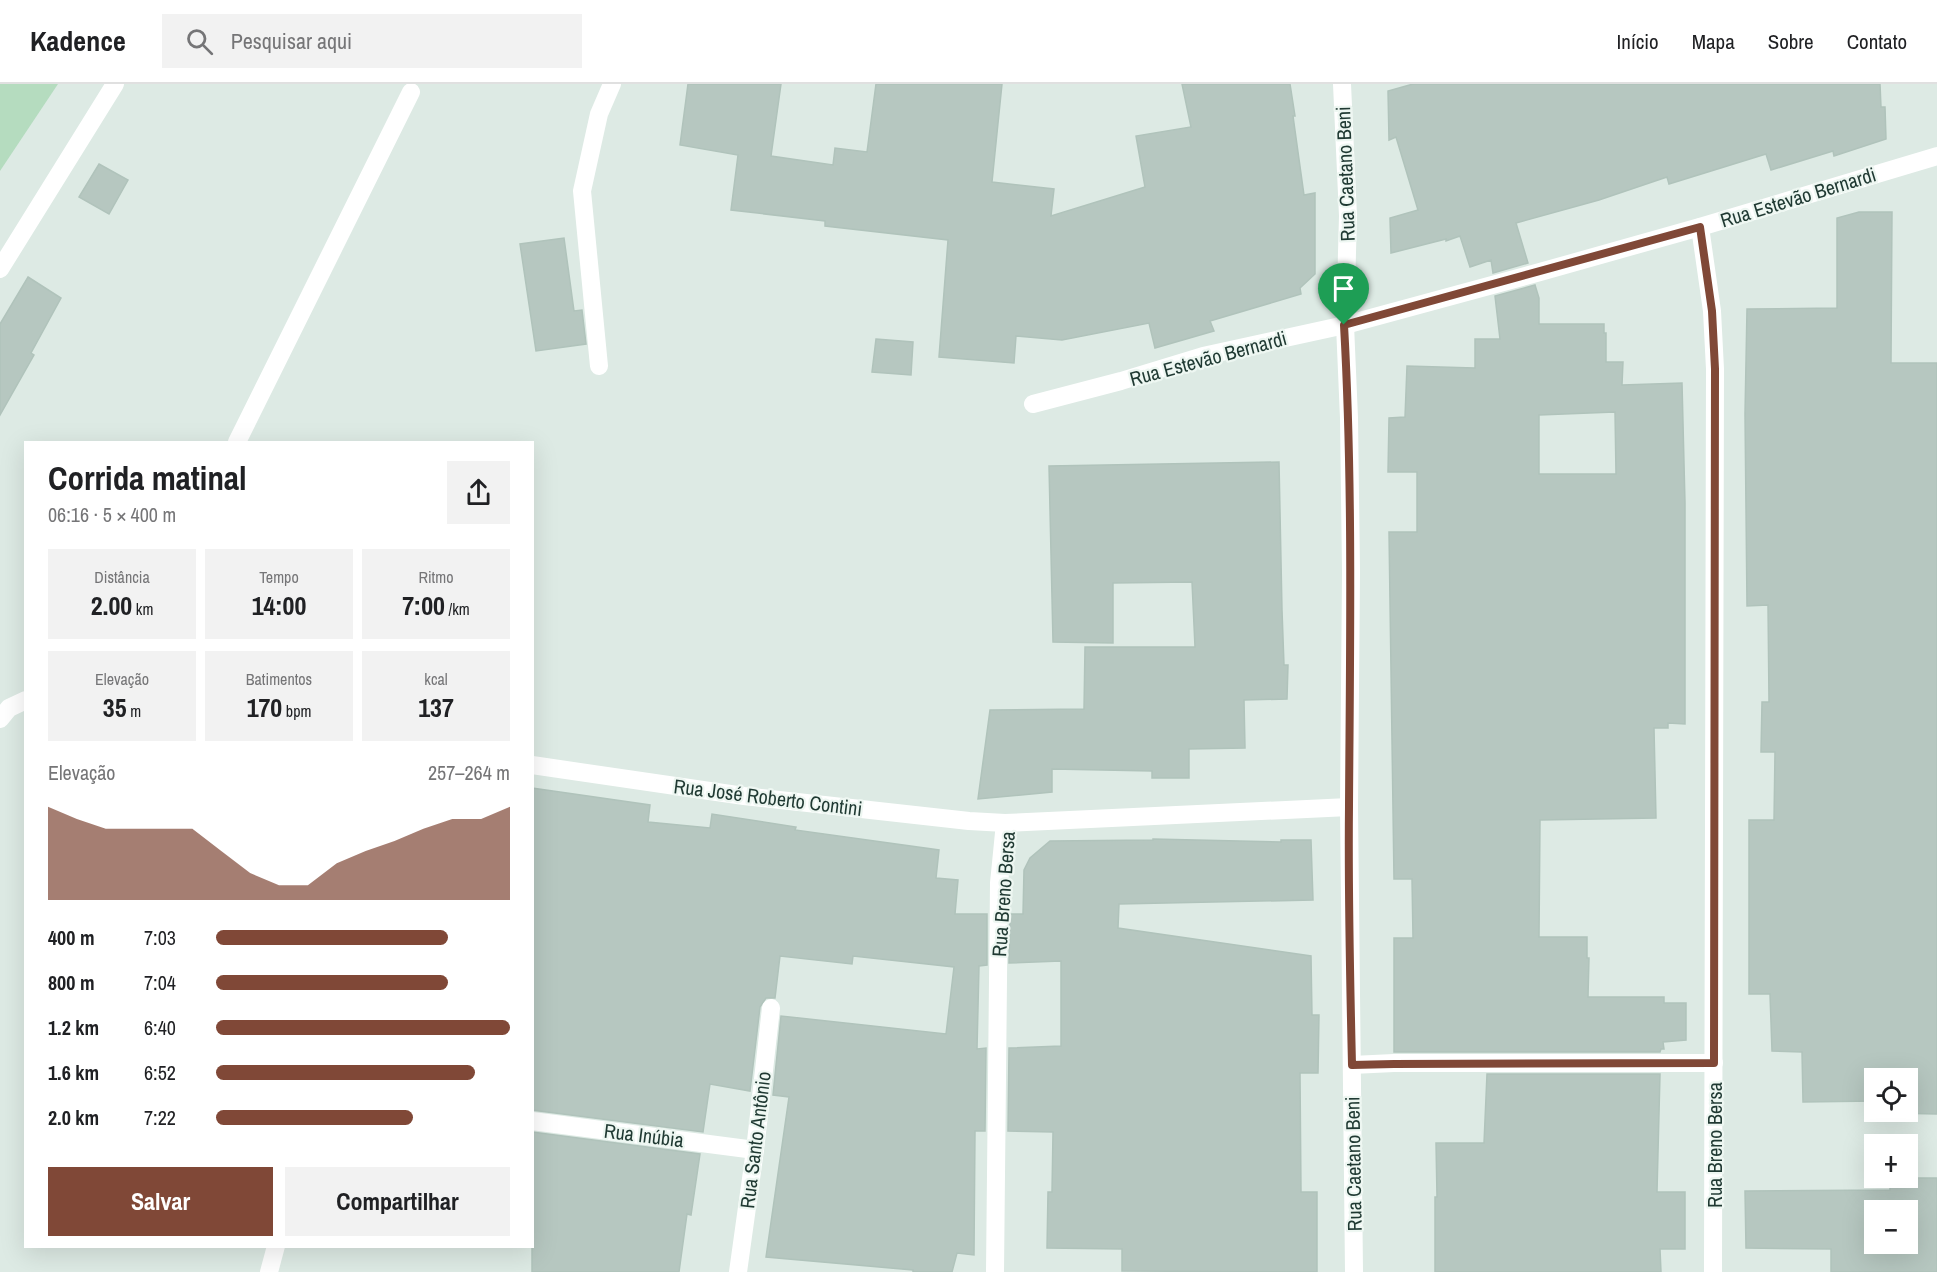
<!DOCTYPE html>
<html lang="pt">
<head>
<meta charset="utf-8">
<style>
	:root { --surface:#fff; --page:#f2f2f2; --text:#202124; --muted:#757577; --line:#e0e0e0; --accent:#804837 }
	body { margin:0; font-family:"Archivo Narrow",sans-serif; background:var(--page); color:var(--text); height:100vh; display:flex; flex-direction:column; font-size:22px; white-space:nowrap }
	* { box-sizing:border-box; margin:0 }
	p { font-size:20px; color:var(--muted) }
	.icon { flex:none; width:33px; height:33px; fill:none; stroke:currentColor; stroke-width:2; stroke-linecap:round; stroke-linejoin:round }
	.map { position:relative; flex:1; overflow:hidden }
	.drawer { position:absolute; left:24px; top:357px; width:510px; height:807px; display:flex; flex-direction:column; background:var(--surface); border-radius:0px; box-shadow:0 6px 24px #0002 }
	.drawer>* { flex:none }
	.tools { position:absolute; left:1864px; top:984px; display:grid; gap:12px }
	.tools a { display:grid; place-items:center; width:54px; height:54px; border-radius:0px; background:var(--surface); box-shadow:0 6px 24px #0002; font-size:30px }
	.pin { position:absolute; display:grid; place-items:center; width:51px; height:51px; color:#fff; margin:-62px -26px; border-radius:50% 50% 50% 0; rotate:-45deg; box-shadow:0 0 6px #0007 }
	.pin .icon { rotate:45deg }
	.round { display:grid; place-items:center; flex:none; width:63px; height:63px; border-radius:0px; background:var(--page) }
	.headline { display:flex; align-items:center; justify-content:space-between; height:102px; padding:0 24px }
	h1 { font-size:33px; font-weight:700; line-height:45px }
	.metrics { display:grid; grid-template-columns:repeat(3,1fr); gap:9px; height:102px; padding:6px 24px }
	.metrics div { display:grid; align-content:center; border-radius:0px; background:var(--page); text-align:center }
	.metrics b { font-size:26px; font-weight:700 }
	.metrics small { font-size:16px; font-weight:400 }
	.metrics p { font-size:16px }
	.chart { height:168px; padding:12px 24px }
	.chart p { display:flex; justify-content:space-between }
	.chart svg { width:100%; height:108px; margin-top:6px; fill:var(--accent); opacity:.7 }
	.cta { display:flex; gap:12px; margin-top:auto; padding:12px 24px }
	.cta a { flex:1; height:69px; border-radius:0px; background:var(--accent); color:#fff; font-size:24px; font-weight:700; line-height:69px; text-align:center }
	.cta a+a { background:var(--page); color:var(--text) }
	ul { padding:0 24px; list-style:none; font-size:20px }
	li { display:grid; grid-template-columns:96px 72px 1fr; align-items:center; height:45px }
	li i { height:15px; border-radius:8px; background:var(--accent) }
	header { display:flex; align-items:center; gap:36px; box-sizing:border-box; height:84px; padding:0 30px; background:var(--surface); border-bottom:2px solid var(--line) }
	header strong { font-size:28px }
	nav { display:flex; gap:33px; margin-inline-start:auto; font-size:21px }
	.search { width:420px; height:54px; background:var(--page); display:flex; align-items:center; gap:15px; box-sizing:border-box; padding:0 21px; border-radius:0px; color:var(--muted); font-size:22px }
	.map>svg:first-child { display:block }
	.green { fill:#b5dcbf }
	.building { fill:#b6c7c0; stroke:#b0c3bb; stroke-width:1.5; fill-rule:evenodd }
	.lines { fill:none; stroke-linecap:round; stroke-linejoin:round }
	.service { stroke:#fff; stroke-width:18 }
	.minor { stroke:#fff; stroke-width:18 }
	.route-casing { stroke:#fff; stroke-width:12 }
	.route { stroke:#804837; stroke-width:8 }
	.labels { text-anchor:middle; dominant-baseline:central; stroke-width:4.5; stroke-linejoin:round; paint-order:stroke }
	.street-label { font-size:20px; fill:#1f3932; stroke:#eef7f2 }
</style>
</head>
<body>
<header>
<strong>Kadence</strong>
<div class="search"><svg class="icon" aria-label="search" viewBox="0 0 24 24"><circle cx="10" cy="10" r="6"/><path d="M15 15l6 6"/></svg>Pesquisar aqui</div>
<nav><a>Início</a><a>Mapa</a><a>Sobre</a><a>Contato</a></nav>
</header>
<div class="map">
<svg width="1937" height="1188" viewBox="0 0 1937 1188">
	<rect width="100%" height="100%" fill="#ddeae4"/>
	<!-- green -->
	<polygon class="green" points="0,0 58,0 0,87"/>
	<!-- building -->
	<g class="building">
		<polygon points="688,0 781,0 771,72 833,81 835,64 867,68 876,0 1002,0 992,98 1054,105 1051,132 1145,103 1136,52 1191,43 1182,0 1290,0 1295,32 1293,32 1304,111 1315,109 1315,190 1300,204 1301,210 1210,237 1214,247 1155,264 1149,239 1062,256 1016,252 1014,279 939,273 948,156 825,142 825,137 731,126 738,71 680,61"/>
		<polygon points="1413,0 1880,0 1881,23 1885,23 1886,55 1834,72 1833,67 1771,86 1766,70 1669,100 1667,93 1599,116 1516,139 1528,179 1493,189 1491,176 1470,183 1460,152 1446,157 1446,155 1391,169 1390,134 1418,126 1396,53 1389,56 1388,7"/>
		<polygon points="99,80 128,96 109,130 79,113"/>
		<polygon points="1859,128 1892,128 1891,279 1937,279 1937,1030 1890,1029 1908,1028 1908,994 1875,994 1875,1017 1803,1018 1802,968 1772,967 1770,910 1749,910 1749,736 1774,736 1775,668 1761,668 1762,618 1769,618 1768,521 1747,522 1745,330 1747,225 1837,224 1837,134"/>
		<polygon points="564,154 574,227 582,226 586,260 536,267 520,160"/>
		<polygon points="28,193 61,214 31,269 34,271 0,331 0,240"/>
		<path d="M1535,201L1539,214V240H1604V249H1606V278H1623L1622,301L1682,299L1685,419V640L1668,639V644H1654L1656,734L1540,736L1539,853H1587V874H1589L1588,913H1664V919H1686V956L1663,958L1664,965H1661L1660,968H1394V854H1413L1412,795H1394L1389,448H1417V388H1388L1389,334L1405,333L1407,282L1475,284V255H1500L1495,212ZM1615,328L1616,390H1539V331Z"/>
		<polygon points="876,255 913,258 911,291 872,288"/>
		<polygon points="1279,378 1282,526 1284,581 1288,581 1287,615 1244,616 1245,664 1189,665 1189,694 1152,694 1152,687 1052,685 1052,708 978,715 990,626 1084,625 1085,563 1195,563 1192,498 1113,499 1113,559 1053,558 1049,382"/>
		<polygon points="532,704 650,721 648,738 710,744 712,730 796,743 795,746 939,766 936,794 958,796 955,830 987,830 987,881 979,882 977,965 986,964 985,1047 975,1047 974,1171 957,1169 952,1188 913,1188 913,1186 766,1173 789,1013 773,1011 781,932 946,950 954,883 853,872 852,880 780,872 775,914 766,914 760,923 750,1007 710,1000 703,1048 532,1026"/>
		<polygon points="1153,755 1281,758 1281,756 1311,756 1313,816 1119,820 1118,844 1311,872 1312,931 1319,931 1318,989 1300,989 1301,1108 1317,1108 1317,1188 1122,1187 1122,1165 1047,1164 1048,1108 1052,1108 1053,1048 1008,1047 1009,964 1061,962 1061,877 1009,879 1010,830 1023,830 1024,786 1030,774 1050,757 1153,756"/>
		<polygon points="1487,990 1660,990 1657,1108 1685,1108 1685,1165 1660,1165 1661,1188 1435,1188 1435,1113 1437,1113 1436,1059 1484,1059"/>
		<polygon points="532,1048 700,1070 691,1131 687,1130 679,1188 532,1188"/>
		<path d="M1890,1094H1937V1188H1831V1165L1746,1164L1745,1107L1890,1106ZM1875,1126H1908V1160H1875Z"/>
	</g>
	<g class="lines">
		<!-- service -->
		<polyline class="service" points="1352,981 1394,979 1714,979"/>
		<!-- minor -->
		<g class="minor">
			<polyline points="1342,0 1348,132 1345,241 1349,334 1351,488 1349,723 1354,1188"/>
			<polyline points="1700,143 1712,227 1715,285 1713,1188"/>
			<polyline points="0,185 115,0"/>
			<polyline points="599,282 582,107 599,30 612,0"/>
			<polyline points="1033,320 1121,297 1203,272 1345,241 1540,188 1700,143 1937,72"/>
			<polyline points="237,358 411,8"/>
			<polyline points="0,635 9,624 26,616"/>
			<polyline points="532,681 744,712 969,737 1005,739"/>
			<polyline points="532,1037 755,1066"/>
			<polyline points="269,1188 276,1162"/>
			<polyline points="738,1188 755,1066 771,924"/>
			<polyline points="995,1188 999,799 1005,739 1349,723"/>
		</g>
	</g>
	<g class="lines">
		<defs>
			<path id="route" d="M1700,143L1712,227L1715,285L1714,979L1394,980L1352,981C1350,895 1348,809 1349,722C1350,562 1353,401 1344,241Z"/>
		</defs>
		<!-- route casing -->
		<use href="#route" class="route-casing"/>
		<!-- route -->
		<use href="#route" class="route"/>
	</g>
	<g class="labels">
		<!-- street labels -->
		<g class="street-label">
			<text transform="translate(1345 90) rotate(-92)">Rua Caetano Beni</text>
			<text transform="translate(1798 113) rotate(-17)">Rua Estevão Bernardi</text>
			<text transform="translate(1208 274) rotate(-15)">Rua Estevão Bernardi</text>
			<text transform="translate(768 713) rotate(7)">Rua José Roberto Contini</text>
			<text transform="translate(1003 810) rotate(-86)">Rua Breno Bersa</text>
			<text transform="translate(644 1051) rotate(7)">Rua Inúbia</text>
			<text transform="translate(755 1056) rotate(-83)">Rua Santo Antônio</text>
			<text transform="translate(1714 1061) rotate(-90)">Rua Breno Bersa</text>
			<text transform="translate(1353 1080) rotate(-91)">Rua Caetano Beni</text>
		</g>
	</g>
</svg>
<div class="tools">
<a><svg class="icon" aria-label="locate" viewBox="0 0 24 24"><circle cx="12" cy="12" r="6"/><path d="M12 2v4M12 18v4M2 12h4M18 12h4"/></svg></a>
<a>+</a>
<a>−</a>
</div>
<div class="pin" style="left:1344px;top:241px;background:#1e9e55"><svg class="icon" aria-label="arrive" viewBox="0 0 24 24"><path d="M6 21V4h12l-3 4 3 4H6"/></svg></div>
<section class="drawer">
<div class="headline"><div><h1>Corrida matinal</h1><p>06:16 · 5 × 400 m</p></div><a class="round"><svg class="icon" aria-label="share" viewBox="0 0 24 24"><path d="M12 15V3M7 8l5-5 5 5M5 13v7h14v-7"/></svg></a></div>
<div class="metrics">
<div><p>Distância</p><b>2.00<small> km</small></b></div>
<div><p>Tempo</p><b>14:00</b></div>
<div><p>Ritmo</p><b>7:00<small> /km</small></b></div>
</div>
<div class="metrics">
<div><p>Elevação</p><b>35<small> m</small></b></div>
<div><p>Batimentos</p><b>170<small> bpm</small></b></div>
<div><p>kcal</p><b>137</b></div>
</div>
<div class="chart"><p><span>Elevação</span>257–264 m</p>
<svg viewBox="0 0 160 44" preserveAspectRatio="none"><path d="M0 44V6L10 11L20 15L30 15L40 15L50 15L60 24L70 33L80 38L90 38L100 29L110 24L120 20L130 15L140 11L150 11L160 6V44z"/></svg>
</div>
<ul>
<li><b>400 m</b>7:03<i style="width:79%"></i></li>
<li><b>800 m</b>7:04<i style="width:79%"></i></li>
<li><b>1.2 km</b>6:40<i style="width:100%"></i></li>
<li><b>1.6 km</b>6:52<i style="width:88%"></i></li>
<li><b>2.0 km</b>7:22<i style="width:67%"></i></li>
</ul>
<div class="cta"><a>Salvar</a><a>Compartilhar</a></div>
</section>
</div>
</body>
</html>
